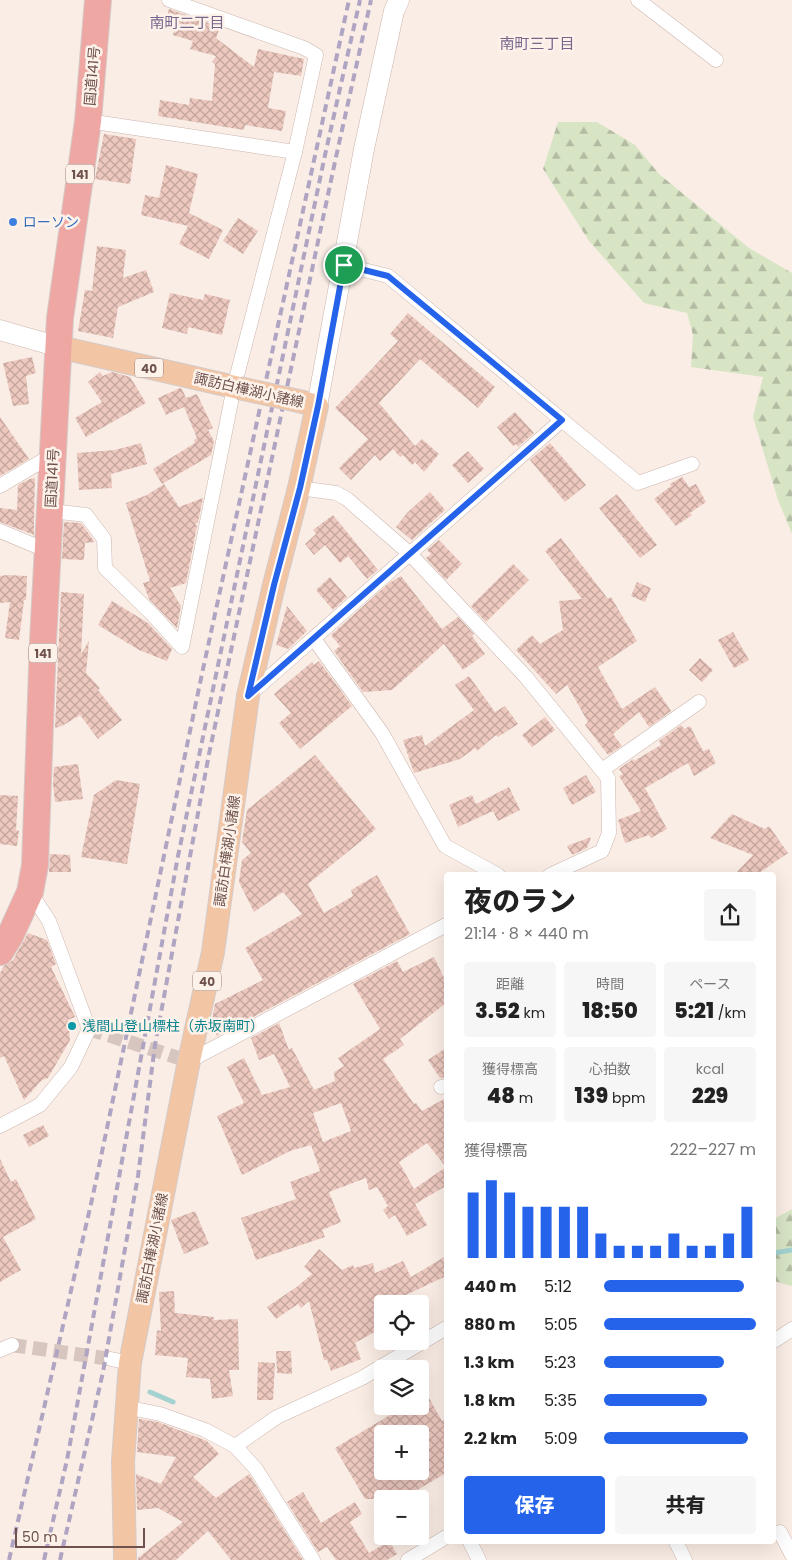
<!DOCTYPE html>
<html lang="ja">
<head>
<meta charset="utf-8">
<style>
	:root { --surface:#fff; --page:#f6f6f6; --text:#222; --muted:#767676; --accent:#2563eb }
	body { margin:0; font-family:Poppins,"Noto Sans JP",sans-serif; background:var(--page); color:var(--text); height:100vh; display:flex; flex-direction:column; font-size:19px; white-space:nowrap }
	* { box-sizing:border-box; margin:0 }
	p { font-size:16px; color:var(--muted) }
	.icon { flex:none; width:28px; height:28px; fill:none; stroke:currentColor; stroke-width:2; stroke-linecap:round; stroke-linejoin:round }
	.map { position:relative; flex:1; overflow:hidden }
	.panel { position:absolute; left:444px; top:872px; width:332px; height:672px; display:flex; flex-direction:column; background:var(--surface); border-radius:5px; box-shadow:0 5px 20px #0002 }
	.panel>* { flex:none }
	.buttons { position:absolute; left:374px; top:1295px; display:grid; gap:10px }
	.buttons a { display:grid; place-items:center; width:55px; height:55px; border-radius:5px; background:var(--surface); box-shadow:0 5px 20px #0002; font-size:25px }
	.scale { position:absolute; left:15px; bottom:12px; width:130px; box-sizing:border-box; padding-left:5px; border:2px solid #6f524d; border-top:0; font-size:14px; line-height:18px; white-space:nowrap; color:#6f524d; -webkit-text-stroke:4px #fdf2ea; paint-order:stroke }
	.pin { position:absolute; display:grid; place-items:center; width:42px; height:42px; color:#fff; margin:-21px; border:2px solid #fff; border-radius:50%; box-shadow:0 1px 5px #0007 }
	.round { display:grid; place-items:center; flex:none; width:52px; height:52px; border-radius:5px; background:var(--page) }
	.headline { display:flex; align-items:center; justify-content:space-between; height:85px; padding:0 20px }
	h1 { font-size:28px; font-weight:800; line-height:38px }
	.metrics { display:grid; grid-template-columns:repeat(3,1fr); gap:8px; height:85px; padding:5px 20px }
	.metrics div { display:grid; align-content:center; border-radius:5px; background:var(--page); text-align:center }
	.metrics b { font-size:21px; font-weight:800 }
	.metrics small { font-size:14px; font-weight:400 }
	.metrics p { font-size:14px }
	.chart { height:140px; padding:10px 20px }
	.chart p { display:flex; justify-content:space-between }
	.chart svg { width:100%; height:90px; margin-top:5px; stroke:var(--accent); stroke-width:6 }
	.primary-button { display:flex; gap:10px; margin-top:auto; padding:10px 20px }
	.primary-button a { flex:1; height:58px; border-radius:5px; background:var(--accent); color:#fff; font-size:20px; font-weight:800; line-height:58px; text-align:center }
	.primary-button a+a { background:var(--page); color:var(--text) }
	ul { padding:0 20px; list-style:none; font-size:16px }
	li { display:grid; grid-template-columns:80px 60px 1fr; align-items:center; height:38px }
	li i { height:12px; border-radius:6px; background:var(--accent) }
	.map>svg:first-child { display:block }
	.forest { fill:url(#forest-firs) }
	.lines { fill:none; stroke-linecap:round; stroke-linejoin:round }
	.stream { stroke:#a3d2d0; stroke-width:5 }
	.building { fill:url(#building-cross-hatch); fill-rule:evenodd }
	.street-tunnel { stroke:#d7c6bf; stroke-width:14; stroke-dasharray:14 7; stroke-linecap:butt }
	.street-casing { stroke:#ccb6af; stroke-width:15 }
	.secondary-casing { stroke:#ceb5ad; stroke-width:21 }
	.primary-casing { stroke:#d4cbca; stroke-width:24 }
	.highway-casing { stroke:#d4cbca; stroke-width:28 }
	.street { stroke:#fff; stroke-width:14 }
	.secondary { stroke:#fff; stroke-width:20 }
	.primary { stroke:#f2c5a4; stroke-width:22 }
	.highway { stroke:#eea7a2; stroke-width:26 }
	.rail { stroke:#afa5c2; stroke-width:4; stroke-dasharray:8 5; stroke-linecap:butt }
	.primary-bridge-casing { stroke:#d4cbca; stroke-width:24; stroke-linecap:butt }
	.primary-bridge { stroke:#f2c5a4; stroke-width:22 }
	.route-casing { stroke:#fff; stroke-width:10 }
	.route { stroke:#2563eb; stroke-width:6 }
	.shop-dot { fill:#3f7fe0; stroke:#fdf2ea; stroke-width:2 }
	.culture-dot { fill:#0f9aa8; stroke:#fdf2ea; stroke-width:2 }
	.labels { text-anchor:middle; dominant-baseline:central; stroke-width:5; stroke-linejoin:round; paint-order:stroke }
	.shield { fill:#fdf2ea; stroke:#9a827c; stroke-width:1 }
	.shield-label { font-size:12px; font-weight:bold; fill:#6f524d }
	.street-label { font-size:14px; fill:#6f524d; stroke:#fdf2ea }
	.shop-label { font-size:14px; fill:#366cbe; stroke:#fdf2ea; text-anchor:start }
	.culture-label { font-size:14px; fill:#0d838f; stroke:#fdf2ea; text-anchor:start }
	.neighbourhood-label { font-size:15px; fill:#77658c; stroke:#fdf2ea }
</style>
</head>
<body>
<div class="map">
<svg width="792" height="1560" viewBox="0 0 792 1560">
	<defs>
		<pattern id="forest-firs" width="22" height="20" patternUnits="userSpaceOnUse" patternTransform="scale(1.25)"><rect width="22" height="20" fill="#d8e5c5"/><path d="M5 1l3.5 6h-7zM16 11l3.5 6h-7z" fill="#b3bca2"/></pattern>
		<pattern id="building-cross-hatch" width="8" height="8" patternUnits="userSpaceOnUse" patternTransform="scale(1.25)"><rect width="8" height="8" fill="#ecc8bf"/><path d="M0 0l8 8M0 8l8-8" fill="none" stroke="#c3a59d"/></pattern>
	</defs>
	<rect width="100%" height="100%" fill="#faede5"/>
	<!-- forest -->
	<g class="forest">
		<polygon points="558,122 597,122 635,145 659,174 749,248 792,273 792,534 778,500 753,417 763,377 691,367 693,335 687,313 644,303 589,241 543,169"/>
		<polygon points="792,1209 792,1286 774,1281 774,1219"/>
	</g>
	<g class="lines">
		<!-- stream -->
		<g class="stream">
			<polyline points="774,1253 792,1250"/>
			<polyline points="150,1392 173,1402"/>
		</g>
	</g>
	<!-- building -->
	<g class="building">
		<polygon points="169,9 220,27 216,38 254,67 258,49 304,59 301,76 274,72 268,108 286,111 282,131 245,125 244,130 158,116 160,100 189,105 190,98 212,101 215,64 212,62 216,56 190,49 193,41 173,35 175,27 165,24"/>
		<polygon points="104,134 136,139 130,184 95,179"/>
		<polygon points="166,165 198,174 189,213 223,230 209,259 179,244 188,226 141,215 145,195 159,198"/>
		<polygon points="238,218 258,231 243,254 223,241"/>
		<polygon points="97,246 126,250 123,278 146,270 154,292 118,307 113,338 78,331 85,290 92,291"/>
		<polygon points="170,293 203,300 205,294 230,300 222,335 188,327 187,334 162,328"/>
		<polygon points="408,313 495,387 478,408 420,359 379,403 415,446 422,439 439,454 424,472 415,462 412,465 403,455 400,457 393,449 380,461 375,455 351,480 339,468 368,439 335,408 398,341 390,334"/>
		<polygon points="32,357 36,373 26,376 29,404 13,406 3,363"/>
		<polygon points="100,372 103,376 112,372 130,377 146,403 86,437 75,418 102,402 88,382"/>
		<polygon points="180,388 182,389 186,398 197,394 213,428 208,430 214,441 211,455 162,484 153,469 195,443 194,440 197,438 184,407 166,415 158,398"/>
		<polygon points="515,412 534,433 518,447 516,444 513,446 497,427"/>
		<polygon points="0,417 29,459 0,476"/>
		<polygon points="141,443 147,464 111,474 112,488 79,490 77,453 115,450"/>
		<polygon points="550,443 586,485 565,502 530,460"/>
		<polygon points="468,451 484,469 468,483 452,465"/>
		<polygon points="682,477 689,487 696,484 706,502 690,513 692,515 676,526 654,499 671,486 670,484"/>
		<polygon points="35,478 34,522 34,535 0,522 0,508 17,510 18,485 30,479"/>
		<polygon points="164,484 179,507 203,498 198,522 195,524 197,526 186,583 170,588 181,606 177,628 149,599 143,583 150,581 126,503 147,495"/>
		<polygon points="430,492 445,510 412,540 396,527 407,513"/>
		<polygon points="617,494 657,545 640,558 599,508"/>
		<polygon points="333,515 378,570 367,579 348,556 340,563 325,545 314,555 305,544 316,534 313,530"/>
		<polygon points="64,522 81,523 94,541 94,542 85,543 84,560 62,559"/>
		<polygon points="561,538 608,599 611,597 637,641 598,667 622,709 655,687 671,711 649,727 639,712 613,734 622,746 608,755 585,725 588,722 567,685 556,694 516,650 532,635 540,644 563,630 559,601 582,599 545,551"/>
		<polygon points="439,540 462,564 446,580 426,558 431,554 427,550"/>
		<polygon points="513,564 529,580 486,622 471,606"/>
		<polygon points="7,575 27,576 26,600 24,600 19,640 5,638 10,602 0,603 0,576"/>
		<polygon points="401,576 442,629 458,617 474,634 472,636 485,654 463,670 444,644 392,690 363,692 334,651 340,646 331,635 389,583"/>
		<polygon points="330,577 347,597 333,610 316,590"/>
		<polygon points="637,582 651,588 645,602 631,596"/>
		<polygon points="61,592 84,594 81,654 89,641 86,673 100,688 98,690 122,720 98,739 80,715 62,726 55,728"/>
		<polygon points="112,601 148,623 172,649 167,661 139,650 98,625"/>
		<polygon points="287,606 307,631 288,649 276,645"/>
		<polygon points="733,632 749,660 734,668 718,640"/>
		<polygon points="700,658 713,670 702,682 689,670"/>
		<polygon points="319,661 352,706 300,749 279,723 291,713 274,694 312,662 314,665"/>
		<polygon points="469,676 495,712 505,706 518,724 498,737 496,735 477,751 475,748 460,759 414,773 403,740 422,735 425,746 474,710 455,685"/>
		<polygon points="545,717 555,730 532,747 522,735"/>
		<polygon points="681,725 684,729 690,726 703,751 709,749 716,763 694,776 688,763 645,788 667,829 651,838 649,835 625,843 618,820 641,811 619,776 623,774 619,769 633,759 634,761 661,745 659,741"/>
		<polygon points="315,755 376,829 308,884 324,913 353,896 351,890 377,875 410,934 217,1036 211,1025 215,1004 263,980 245,948 302,914 283,892 254,912 239,882 242,860 251,853 242,842 247,810"/>
		<polygon points="78,764 83,799 55,802 53,784 54,767"/>
		<polygon points="586,775 596,792 572,805 563,788"/>
		<polygon points="116,780 140,784 127,864 81,857 94,795"/>
		<polygon points="509,787 520,810 498,821 493,811 458,827 449,805 472,795 476,804"/>
		<polygon points="0,795 18,796 16,830 19,831 17,846 0,844"/>
		<polygon points="732,814 765,829 769,826 788,853 756,875 734,875 753,855 710,838"/>
		<polygon points="591,837 587,848 572,855 567,846"/>
		<polygon points="50,854 70,855 71,872 49,872"/>
		<polygon points="28,933 47,940 56,964 51,967 75,1017 68,1020 70,1040 48,1078 42,1080 24,1100 4,1056 0,1058 0,973 4,966 13,960"/>
		<path d="M434,957L446,982V1003L400,1039L404,1045L383,1059L414,1104L416,1103L422,1111L446,1098V1167L427,1143L399,1162L414,1189L446,1167V1186L415,1204L427,1225L407,1236L395,1215L389,1219L383,1210L388,1206L377,1187L369,1190L366,1178L329,1192L341,1222L322,1230L325,1237L256,1260L241,1218L296,1199L290,1182L320,1171L311,1145L290,1151L242,1175L217,1116L244,1103L227,1067L244,1058L262,1095L290,1087L274,1054L259,1060L251,1038L279,1023L289,1050L292,1048L314,1090L335,1081L334,1072L344,1066L338,1058L380,1029L353,984L397,961L403,972ZM341,1103L351,1131L323,1142L313,1113Z"/>
		<polygon points="446,1048 446,1077 440,1078 428,1060"/>
		<polygon points="43,1125 49,1136 29,1147 23,1135"/>
		<polygon points="0,1159 11,1182 16,1179 36,1219 3,1237 21,1270 0,1282"/>
		<polygon points="195,1211 209,1244 184,1254 171,1220"/>
		<polygon points="319,1249 342,1270 353,1265 354,1268 373,1263 375,1273 403,1261 411,1277 446,1256 446,1276 387,1304 382,1304 382,1328 355,1343 361,1359 331,1371 327,1360 324,1360 309,1301 301,1308 298,1304 276,1319 267,1307 298,1286 312,1274 304,1267"/>
		<polygon points="174,1291 175,1313 214,1317 214,1320 238,1319 239,1370 229,1370 233,1396 212,1399 210,1379 186,1377 188,1358 155,1355 157,1330 161,1331 159,1292"/>
		<polygon points="276,1351 291,1351 292,1374 277,1373"/>
		<polygon points="258,1362 275,1363 273,1400 257,1400"/>
		<path d="M420,1382L442,1421L446,1418V1473L402,1499H365L335,1448L405,1406H420ZM382,1434H420V1471H382Z"/>
		<polygon points="139,1419 158,1422 207,1441 219,1454 193,1477 216,1498 249,1474 303,1560 231,1560 208,1531 176,1560 138,1560 138,1558 183,1522 158,1508 137,1510 136,1474 161,1484 176,1457 137,1452"/>
		<polygon points="303,1492 321,1523 355,1502 362,1514 350,1522 369,1553 389,1541 397,1554 387,1560 336,1560 327,1547 318,1552 287,1502"/>
	</g>
	<g class="lines">
		<!-- street-tunnel -->
		<g class="street-tunnel">
			<polyline points="89,1029 185,1060"/>
			<polyline points="12,1345 111,1359"/>
		</g>
		<defs>
			<g id="street">
				<polyline points="638,0 716,60"/>
				<polyline points="88,121 295,152"/>
				<polyline points="344,265 388,276 638,483 692,464"/>
				<polyline points="0,486 54,454"/>
				<polyline points="299,488 336,493 347,499 410,554 526,677 608,778 609,833 602,851 550,875"/>
				<polyline points="51,511 86,515 104,539 105,568 153,615 182,647 234,387 295,152 316,55 304,48 169,0"/>
				<polyline points="0,531 48,551"/>
				<polyline points="314,639 382,733 445,846 498,875"/>
				<polyline points="249,695 562,420"/>
				<polyline points="602,770 699,702"/>
				<polyline points="185,1060 189,1061 446,925"/>
				<polyline points="441,1087 446,1086"/>
				<polyline points="0,1126 40,1105 71,1067 89,1029 49,921 30,892"/>
				<polyline points="774,1341 792,1329"/>
				<polyline points="0,1350 12,1345"/>
				<polyline points="111,1359 130,1363"/>
				<polyline points="125,1407 160,1414 205,1430 235,1446 256,1469 313,1560"/>
				<polyline points="235,1446 277,1417 362,1378 446,1328"/>
				<polyline points="780,1532 792,1555"/>
				<polyline points="470,1542 479,1560"/>
				<polyline points="676,1542 685,1560"/>
				<polyline points="408,1560 446,1537"/>
			</g>
			<g id="secondary">
				<polyline points="0,330 59,347"/>
				<polyline points="317,406 364,149 394,11 399,0"/>
			</g>
			<g id="primary">
				<polyline points="59,347 239,388"/>
				<polyline points="125,1560 123,1461 130,1363 189,1061 213,952 248,696 274,585 299,488 317,406 303,402"/>
			</g>
			<polyline id="highway" points="0,952 10,936 30,892 35,865 43,641 60,318 88,121 98,0"/>
		</defs>
		<!-- street casing -->
		<use href="#street" class="street-casing"/>
		<!-- secondary casing -->
		<use href="#secondary" class="secondary-casing"/>
		<!-- primary casing -->
		<use href="#primary" class="primary-casing"/>
		<!-- highway casing -->
		<use href="#highway" class="highway-casing"/>
		<!-- street -->
		<use href="#street" class="street"/>
		<!-- secondary -->
		<use href="#secondary" class="secondary"/>
		<!-- primary -->
		<use href="#primary" class="primary"/>
		<!-- highway -->
		<use href="#highway" class="highway"/>
		<!-- rail -->
		<g class="rail">
			<polyline points="9,1560 93,1195 203,669 349,0"/>
			<polyline points="44,1560 67,1460 178,856 325,155 360,0"/>
			<polyline points="60,1560 103,1372 138,1176 155,1045 209,754 336,157 371,0"/>
		</g>
		<defs>
			<polyline id="primary-bridge" points="239,388 303,402"/>
		</defs>
		<!-- primary-bridge casing -->
		<use href="#primary-bridge" class="primary-bridge-casing"/>
		<!-- primary-bridge -->
		<use href="#primary-bridge" class="primary-bridge"/>
	</g>
	<g class="lines">
		<defs>
			<polygon id="route" points="344,265 388,276 562,420 248,696 274,585 300,488 318,406"/>
		</defs>
		<!-- route casing -->
		<use href="#route" class="route-casing"/>
		<!-- route -->
		<use href="#route" class="route"/>
	</g>
	<!-- markers -->
	<circle class="shop-dot" cx="13" cy="222" r="5"/>
	<circle class="culture-dot" cx="72" cy="1026" r="5"/>
	<g class="labels">
		<!-- shield labels -->
		<g class="shield">
			<rect x="66" y="164.5" width="28" height="19" rx="4"/>
			<rect x="135" y="358.5" width="28" height="19" rx="4"/>
			<rect x="29" y="643.5" width="28" height="19" rx="4"/>
			<rect x="193" y="971.5" width="28" height="19" rx="4"/>
		</g>
		<g class="shield-label">
			<text x="80" y="174">141</text>
			<text x="149" y="368">40</text>
			<text x="43" y="653">141</text>
			<text x="207" y="981">40</text>
		</g>
		<!-- street labels -->
		<g class="street-label">
			<text transform="translate(92 76) rotate(-85)">国道141号</text>
			<text transform="translate(249 390) rotate(13)">諏訪白樺湖小諸線</text>
			<text transform="translate(52 478) rotate(-87)">国道141号</text>
			<text transform="translate(227 851) rotate(-82)">諏訪白樺湖小諸線</text>
			<text transform="translate(152 1248) rotate(-79)">諏訪白樺湖小諸線</text>
		</g>
		<!-- shop labels -->
		<g class="shop-label">
			<text x="23" y="222">ローソン</text>
		</g>
		<!-- culture labels -->
		<g class="culture-label">
			<text x="82" y="1026">浅間山登山標柱（赤坂南町）</text>
		</g>
		<!-- neighbourhood labels -->
		<g class="neighbourhood-label">
			<text x="187" y="22">南町二丁目</text>
			<text x="537" y="43">南町三丁目</text>
		</g>
	</g>
</svg>
<div class="buttons">
<a><svg class="icon" aria-label="locate" viewBox="0 0 24 24"><circle cx="12" cy="12" r="6"/><path d="M12 2v4M12 18v4M2 12h4M18 12h4"/></svg></a>
<a><svg class="icon" aria-label="layers" viewBox="0 0 24 24"><path d="M12 4l9 5-9 5-9-5zM3 14l9 5 9-5"/></svg></a>
<a>+</a>
<a>−</a>
</div>
<div class="scale">50 m</div>
<div class="pin" style="left:344px;top:265px;background:#1e9e55"><svg class="icon" aria-label="arrive" viewBox="0 0 24 24"><path d="M6 21V4h12l-3 4 3 4H6"/></svg></div>
<section class="panel">
<div class="headline"><div><h1>夜のラン</h1><p>21:14 · 8 × 440 m</p></div><a class="round"><svg class="icon" aria-label="share" viewBox="0 0 24 24"><path d="M12 15V3M7 8l5-5 5 5M5 13v7h14v-7"/></svg></a></div>
<div class="metrics">
<div><p>距離</p><b>3.52<small> km</small></b></div>
<div><p>時間</p><b>18:50</b></div>
<div><p>ペース</p><b>5:21<small> /km</small></b></div>
</div>
<div class="metrics">
<div><p>獲得標高</p><b>48<small> m</small></b></div>
<div><p>心拍数</p><b>139<small> bpm</small></b></div>
<div><p>kcal</p><b>229</b></div>
</div>
<div class="chart"><p><span>獲得標高</span>222–227 m</p>
<svg viewBox="0 0 160 44" preserveAspectRatio="none"><path d="M5 44V12M15 44V6M25 44V12M35 44V19M45 44V19M55 44V19M65 44V19M75 44V32M85 44V38M95 44V38M105 44V38M115 44V32M125 44V38M135 44V38M145 44V32M155 44V19"/></svg>
</div>
<ul>
<li><b>440 m</b>5:12<i style="width:92%"></i></li>
<li><b>880 m</b>5:05<i style="width:100%"></i></li>
<li><b>1.3 km</b>5:23<i style="width:79%"></i></li>
<li><b>1.8 km</b>5:35<i style="width:68%"></i></li>
<li><b>2.2 km</b>5:09<i style="width:95%"></i></li>
</ul>
<div class="primary-button"><a>保存</a><a>共有</a></div>
</section>
</div>
</body>
</html>
